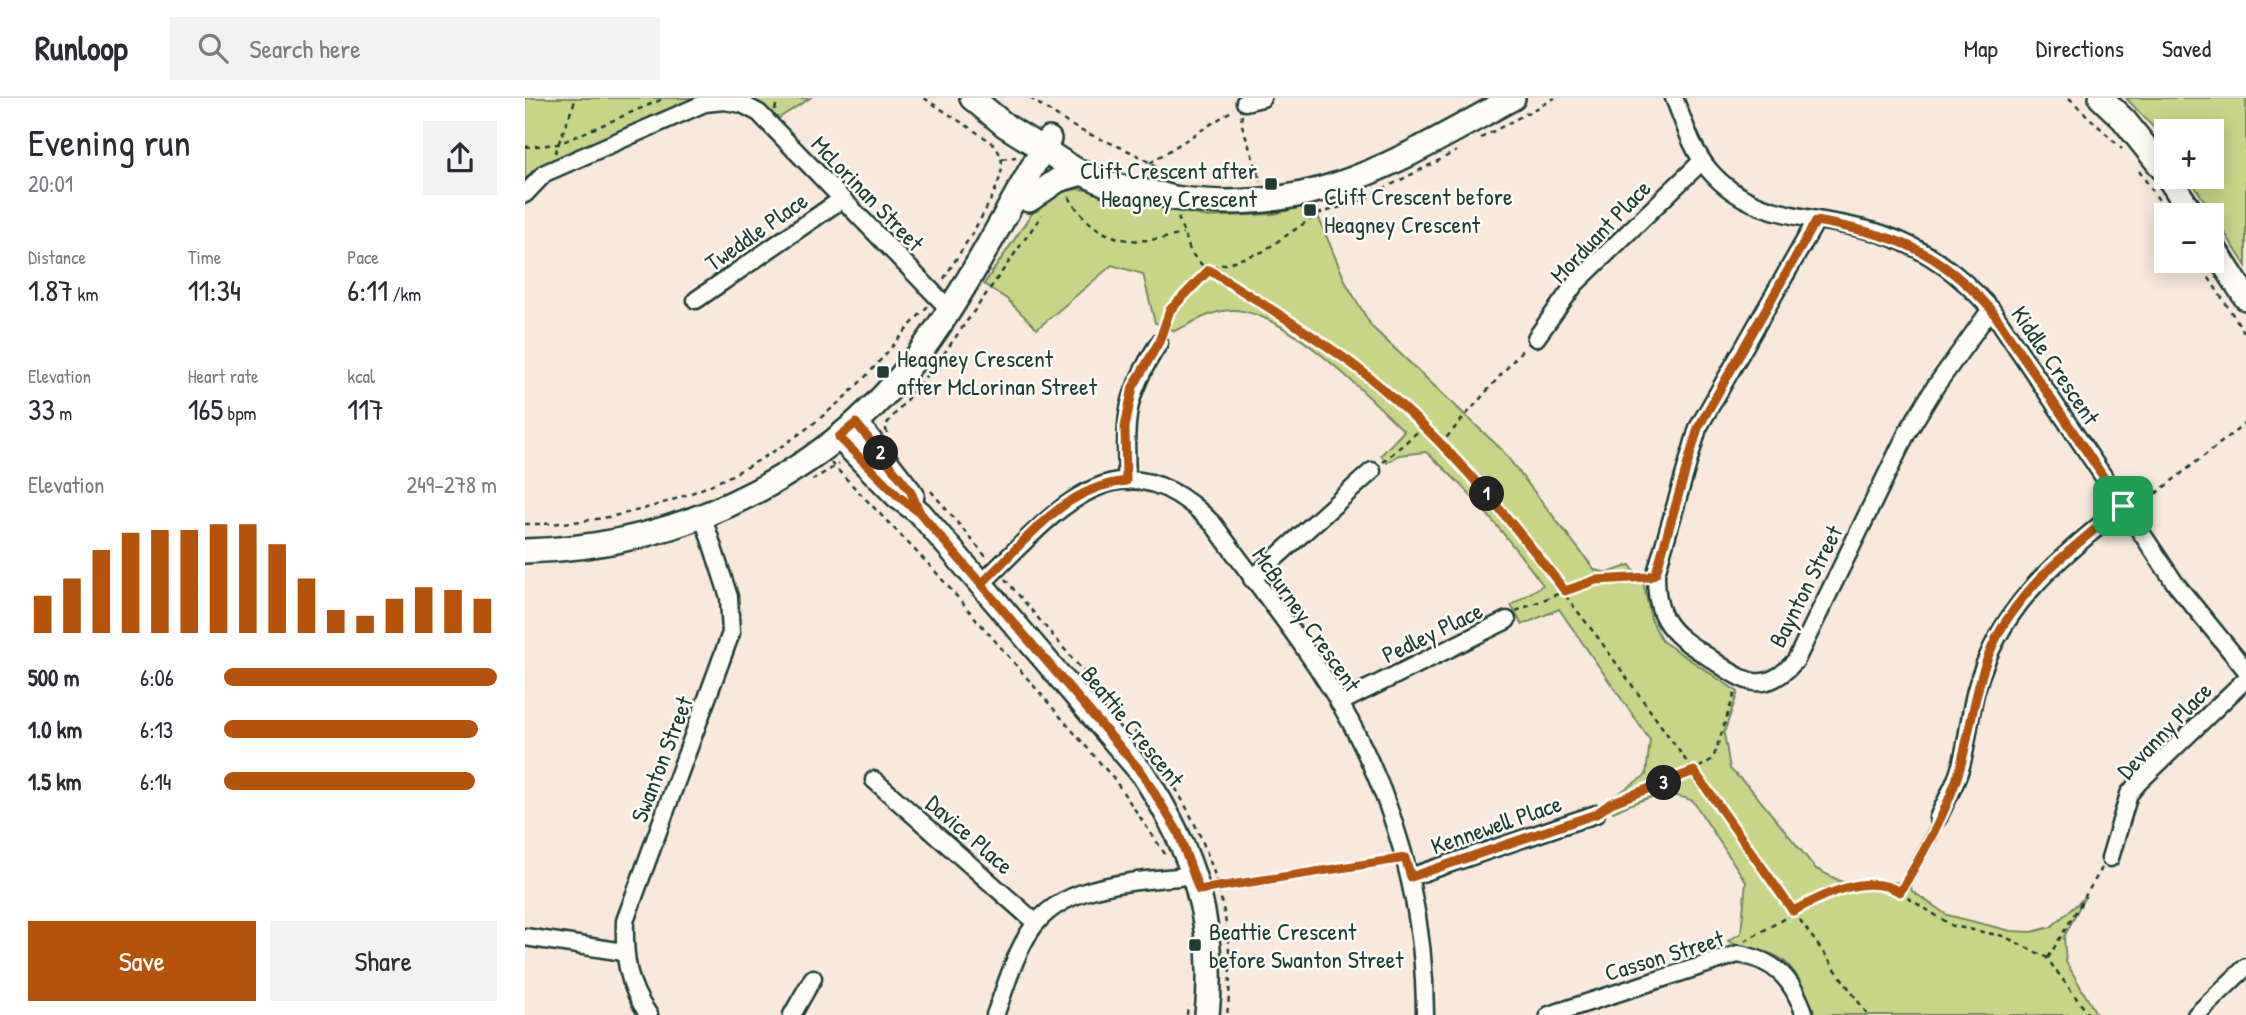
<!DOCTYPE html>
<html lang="en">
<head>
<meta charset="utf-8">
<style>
	:root { --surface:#fff; --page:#f2f2f3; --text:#2b2b33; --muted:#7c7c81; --line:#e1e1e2; --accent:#b45309 }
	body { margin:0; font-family:"Patrick Hand",sans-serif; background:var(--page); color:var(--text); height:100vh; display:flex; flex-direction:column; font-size:26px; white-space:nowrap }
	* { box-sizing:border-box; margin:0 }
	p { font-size:23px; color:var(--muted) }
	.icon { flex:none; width:38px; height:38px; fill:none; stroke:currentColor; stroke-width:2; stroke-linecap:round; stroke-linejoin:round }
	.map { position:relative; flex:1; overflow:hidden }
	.details { display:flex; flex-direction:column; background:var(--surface); width:525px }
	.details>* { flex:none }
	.tools { position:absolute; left:1629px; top:21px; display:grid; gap:14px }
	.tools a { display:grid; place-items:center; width:70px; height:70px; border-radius:0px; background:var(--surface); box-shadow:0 4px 18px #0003; font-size:35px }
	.pin { position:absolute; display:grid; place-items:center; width:60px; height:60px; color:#fff; margin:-30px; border-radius:14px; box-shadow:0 4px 10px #0006 }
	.km { position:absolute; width:35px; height:35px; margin:-18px; border-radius:50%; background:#222; color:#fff; font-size:19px; line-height:35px; text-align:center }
	.round { display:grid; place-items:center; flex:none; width:74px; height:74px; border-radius:0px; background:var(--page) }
	.overview { display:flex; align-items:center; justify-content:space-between; height:119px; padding:0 28px }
	h1 { font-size:38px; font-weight:600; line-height:52px }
	.figures { display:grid; grid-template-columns:repeat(3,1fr); gap:10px; height:119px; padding:7px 28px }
	.figures div { display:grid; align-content:center }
	.figures b { font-size:30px; font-weight:600 }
	.figures small { font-size:19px; font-weight:400 }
	.figures p { font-size:19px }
	.chart { height:196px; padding:14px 28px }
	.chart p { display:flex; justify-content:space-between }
	.chart svg { width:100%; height:126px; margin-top:7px; stroke:var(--accent); stroke-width:6 }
	.primary-button { display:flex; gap:14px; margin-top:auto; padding:14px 28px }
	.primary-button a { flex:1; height:80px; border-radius:0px; background:var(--accent); color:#fff; font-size:28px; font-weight:600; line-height:80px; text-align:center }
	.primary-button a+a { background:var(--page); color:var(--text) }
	ul { padding:0 28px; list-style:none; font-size:23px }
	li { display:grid; grid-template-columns:112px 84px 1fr; align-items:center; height:52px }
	li i { height:18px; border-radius:9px; background:var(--accent) }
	header { display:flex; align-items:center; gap:42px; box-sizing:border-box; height:98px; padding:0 35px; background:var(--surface); border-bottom:2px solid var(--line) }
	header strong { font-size:33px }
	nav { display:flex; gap:38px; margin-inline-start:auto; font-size:24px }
	.search { width:490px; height:63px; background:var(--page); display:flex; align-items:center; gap:18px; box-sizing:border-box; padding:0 24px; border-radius:0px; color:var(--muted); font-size:26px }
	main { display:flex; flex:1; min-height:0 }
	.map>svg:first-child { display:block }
	.green { fill:#c8d589; stroke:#74895e; stroke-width:2 }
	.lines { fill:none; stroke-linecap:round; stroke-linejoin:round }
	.street-casing { stroke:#1f3d34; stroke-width:21 }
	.secondary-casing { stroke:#1f3d34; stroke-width:28 }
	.path { stroke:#1f3d34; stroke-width:2.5; stroke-dasharray:5 5; stroke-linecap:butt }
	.street { stroke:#fdfcf7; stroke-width:16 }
	.secondary { stroke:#fdfcf7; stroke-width:23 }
	.secondary-bridge-casing { stroke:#1f3d34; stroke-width:28; stroke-linecap:butt }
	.secondary-bridge { stroke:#fdfcf7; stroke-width:23 }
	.route-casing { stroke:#fff; stroke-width:14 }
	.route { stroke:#b45309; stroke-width:9 }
	.poi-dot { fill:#1f3d34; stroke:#fdfcf7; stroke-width:2.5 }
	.labels { text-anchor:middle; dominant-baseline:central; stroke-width:5; stroke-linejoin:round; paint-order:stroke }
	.poi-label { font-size:24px; fill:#1f3d34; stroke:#fdfcf7; text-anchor:start }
	.street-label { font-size:24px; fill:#1f3d34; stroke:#fdfcf7 }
</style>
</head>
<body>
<header>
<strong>Runloop</strong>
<div class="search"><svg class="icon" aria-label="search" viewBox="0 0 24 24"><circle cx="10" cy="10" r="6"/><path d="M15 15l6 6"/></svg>Search here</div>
<nav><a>Map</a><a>Directions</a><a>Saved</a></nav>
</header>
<main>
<section class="details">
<div class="overview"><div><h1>Evening run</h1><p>20:01</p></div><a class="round"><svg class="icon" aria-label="share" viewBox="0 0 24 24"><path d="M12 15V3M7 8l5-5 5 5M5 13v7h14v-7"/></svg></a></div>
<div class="figures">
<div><p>Distance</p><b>1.87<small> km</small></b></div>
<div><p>Time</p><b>11:34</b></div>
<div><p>Pace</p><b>6:11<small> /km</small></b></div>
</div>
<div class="figures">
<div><p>Elevation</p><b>33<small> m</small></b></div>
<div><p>Heart rate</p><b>165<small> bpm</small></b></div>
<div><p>kcal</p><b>117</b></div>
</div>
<div class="chart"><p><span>Elevation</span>249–278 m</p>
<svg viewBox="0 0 160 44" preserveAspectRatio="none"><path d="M5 44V31M15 44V25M25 44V15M35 44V9M45 44V8M55 44V8M65 44V6M75 44V6M85 44V13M95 44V25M105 44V36M115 44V38M125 44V32M135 44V28M145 44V29M155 44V32"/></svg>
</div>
<ul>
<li><b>500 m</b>6:06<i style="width:100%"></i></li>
<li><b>1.0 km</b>6:13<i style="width:93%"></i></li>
<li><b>1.5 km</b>6:14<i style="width:92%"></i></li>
</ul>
<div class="primary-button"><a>Save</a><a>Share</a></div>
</section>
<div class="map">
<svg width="1721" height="917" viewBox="0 0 1721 917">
	<rect width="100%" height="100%" fill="#f9e9dd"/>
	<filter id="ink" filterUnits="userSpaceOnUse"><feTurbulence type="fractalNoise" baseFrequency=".0143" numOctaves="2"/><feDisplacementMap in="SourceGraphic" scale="14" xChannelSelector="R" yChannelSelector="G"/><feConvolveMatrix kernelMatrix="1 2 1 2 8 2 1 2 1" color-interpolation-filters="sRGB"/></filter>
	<g filter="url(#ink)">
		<!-- green -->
		<g class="green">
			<polygon points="0,0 178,0 19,67 8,72 0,82"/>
			<polygon points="221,0 285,0 254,20"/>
			<polygon points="1601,0 1721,0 1721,168 1664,79 1687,79 1687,33 1642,33 1641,43"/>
			<path d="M552,91L592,95L609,103L682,119L749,116L788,106L821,185L847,229L976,351L1070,472L1083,475L1105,467L1119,488L1126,521L1137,543L1213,594L1199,635L1205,671L1226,691L1291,771L1319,785L1376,784L1406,726L1412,741L1385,785L1387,793L1422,817L1486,833L1507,834L1526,829L1559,800L1539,839L1541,864L1572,917H1288C1278,891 1271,861 1240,854C1226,851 1215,850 1203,843L1216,835L1221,784L1168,703C1140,690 1115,702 1088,714L1082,703L1121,677L1125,642L1034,511L997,527L986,507L1018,487C982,439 946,393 901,354L874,357L862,365L856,357L879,333C841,296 764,216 710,212C688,211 668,225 649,233L643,228L630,225L618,176L587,167L512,231L483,202L459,186L519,98Z"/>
		</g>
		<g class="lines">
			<defs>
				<g id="street">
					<path d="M1149,0C1159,24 1167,52 1184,72C1230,126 1296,116 1357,136C1402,151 1434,176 1466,211L1650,485L1721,572"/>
					<polyline points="720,4 737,0"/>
					<polyline points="0,96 20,75 180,5 199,3 217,6 234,15 425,212"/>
					<path d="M1291,123L1173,330L1131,475C1131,491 1132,508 1141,523C1151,539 1167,548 1182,558C1217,582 1238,601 1271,562L1382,335L1410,289L1466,211"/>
					<polyline points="171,202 317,101"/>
					<polyline points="1011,240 1050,186 1177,63"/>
					<path d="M602,383C600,320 599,299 634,245"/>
					<polyline points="727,481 847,373"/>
					<path d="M456,486C528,418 593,326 689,427C735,491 788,555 826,625C874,716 900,814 900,917"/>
					<polyline points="814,605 982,522"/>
					<polyline points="349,682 511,825"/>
					<path d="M1413,720C1420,704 1430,688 1435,671C1443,646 1444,618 1451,592C1475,506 1532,463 1598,408"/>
					<polyline points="1585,760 1604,696 1613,685 1721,581"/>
					<polyline points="885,779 1071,716"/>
					<polyline points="0,839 99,854"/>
					<path d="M124,917C102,888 99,858 100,823L206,535L204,499L178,419"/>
					<polyline points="267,917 288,880"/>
					<path d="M470,917C481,889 489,857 506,832C539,782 617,784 670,777"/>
					<path d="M1024,917L1213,856C1251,862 1268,882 1280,917"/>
					<polyline points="1671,917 1721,869"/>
				</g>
				<g id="secondary">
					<polyline points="447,0 481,28 551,72 581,86 638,97"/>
					<polyline points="1576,0 1599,22 1642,76"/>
					<polyline points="1643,79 1668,117"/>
					<path d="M649,100C788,120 872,63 988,0"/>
					<polyline points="504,102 533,82 557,75"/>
					<polyline points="1687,147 1721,200"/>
					<polyline points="331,325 387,397"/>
					<path d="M314,339L372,398L395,415L618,676C668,752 692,825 682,917"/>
					<path d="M0,453C161,449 315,372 407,238C451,175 484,107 524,41"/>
				</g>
			</defs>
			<!-- street casing -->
			<use href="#street" class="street-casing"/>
			<!-- secondary casing -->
			<use href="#secondary" class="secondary-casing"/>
			<!-- path -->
			<g class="path">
				<path d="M399,0L465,43C472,50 477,57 477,67C477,94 432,158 417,184"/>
				<path d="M505,0C520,10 535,21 551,30C571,41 632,59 639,80"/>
				<polyline points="1544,0 1597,51"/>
				<polyline points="250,12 253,0"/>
				<polyline points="717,17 716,24 736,84"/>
				<polyline points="956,40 1030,0"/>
				<polyline points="0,49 33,46 140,0"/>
				<polyline points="30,55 51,0"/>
				<polyline points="477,61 491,59"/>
				<polyline points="625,65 708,12"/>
				<polyline points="1614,73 1644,117"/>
				<path d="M544,99C573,147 609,148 658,136"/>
				<polyline points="653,119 666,155 676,166 829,268 906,338 966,401 1074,541 1343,917"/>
				<polyline points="1673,163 1721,237"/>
				<polyline points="637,231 645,212 684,171 737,154 793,116 835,103 932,53"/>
				<polyline points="362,335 360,328 418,257 517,117"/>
				<polyline points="915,347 1000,249"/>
				<polyline points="858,364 897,330"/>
				<polyline points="306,365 409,472 589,681 640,756"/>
				<polyline points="287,382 314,366"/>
				<polyline points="406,393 462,460"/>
				<polyline points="1615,408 1721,325"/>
				<path d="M0,426C120,428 238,376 324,295C353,268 376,236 403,208"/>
				<path d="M480,481L625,652C682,729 715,821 702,917"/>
				<polyline points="991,513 1062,484 1118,479"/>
				<polyline points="1083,709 1086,705 1165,675 1188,661 1210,594"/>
				<polyline points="693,789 867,762"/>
				<polyline points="1375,795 1410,734"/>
				<polyline points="1220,843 1302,796 1330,788 1362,787 1428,828 1478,838 1521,859 1564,917"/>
				<polyline points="1523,860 1577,770"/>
				<polyline points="662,917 663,907"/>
			</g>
			<!-- street -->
			<use href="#street" class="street"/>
			<!-- secondary -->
			<use href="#secondary" class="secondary"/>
			<defs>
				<polyline id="secondary-bridge" points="638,97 649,100"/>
			</defs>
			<!-- secondary-bridge casing -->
			<use href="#secondary-bridge" class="secondary-bridge-casing"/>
			<!-- secondary-bridge -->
			<use href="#secondary-bridge" class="secondary-bridge"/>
		</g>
	</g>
	<g class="lines" filter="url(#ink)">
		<defs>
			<path id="route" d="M1598,408L1466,211C1409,149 1372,138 1291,123L1173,330L1131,475L1124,479L1071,482L1040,493C978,412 911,331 830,268C783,233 733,203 684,172L645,212L634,244L608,289L600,329L601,383C536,390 501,444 456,486L395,415L373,398L314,339L331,325L385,392L395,415L618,676L653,734L674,792L880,760L886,779L1071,716L1086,705L1169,673L1268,813C1299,797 1341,774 1375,794C1397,757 1423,712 1435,670C1449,620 1451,569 1481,523C1511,476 1555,444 1598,408"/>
		</defs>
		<!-- route casing -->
		<use href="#route" class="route-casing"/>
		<!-- route -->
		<use href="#route" class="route"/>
	</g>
	<!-- markers -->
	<g class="poi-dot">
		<rect x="739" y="79" width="14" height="14" rx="3.5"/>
		<rect x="778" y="105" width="14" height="14" rx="3.5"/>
		<rect x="351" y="267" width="14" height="14" rx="3.5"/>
		<rect x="663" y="840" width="14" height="14" rx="3.5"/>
	</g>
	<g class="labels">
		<!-- poi labels -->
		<g class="poi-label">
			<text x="732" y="72" text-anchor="end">Clift Crescent after<tspan x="732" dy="28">Heagney Crescent</tspan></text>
			<text x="799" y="98">Clift Crescent before<tspan x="799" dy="28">Heagney Crescent</tspan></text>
			<text x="372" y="260">Heagney Crescent<tspan x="372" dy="28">after McLorinan Street</tspan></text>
			<text x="684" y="833">Beattie Crescent<tspan x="684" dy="28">before Swanton Street</tspan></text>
		</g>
		<!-- street labels -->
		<g class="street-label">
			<text transform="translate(343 95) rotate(46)">McLorinan Street</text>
			<text transform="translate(231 133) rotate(-35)">Tweddle Place</text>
			<text transform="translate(1075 133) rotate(-46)">Morduant Place</text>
			<text transform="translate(1531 267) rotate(56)">Kiddle Crescent</text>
			<text transform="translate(1280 488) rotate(-63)">Baynton Street</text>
			<text transform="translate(782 521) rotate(55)">McBurney Crescent</text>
			<text transform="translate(907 534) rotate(-26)">Pedley Place</text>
			<text transform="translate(608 628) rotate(51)">Beattie Crescent</text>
			<text transform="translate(1639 632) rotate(-46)">Devanny Place</text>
			<text transform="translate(136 661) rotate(-69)">Swanton Street</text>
			<text transform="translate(971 726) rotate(-19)">Kennewell Place</text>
			<text transform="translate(445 736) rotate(41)">Davice Place</text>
			<text transform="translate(1139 857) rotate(-17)">Casson Street</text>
		</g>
	</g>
</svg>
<div class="tools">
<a>+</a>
<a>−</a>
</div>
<div class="pin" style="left:1598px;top:408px;background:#1e9e55"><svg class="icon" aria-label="arrive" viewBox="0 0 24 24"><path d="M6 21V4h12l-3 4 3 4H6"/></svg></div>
<b class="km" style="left:962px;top:396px">1</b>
<b class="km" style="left:356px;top:355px">2</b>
<b class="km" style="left:1139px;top:685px">3</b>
</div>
</main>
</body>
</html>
